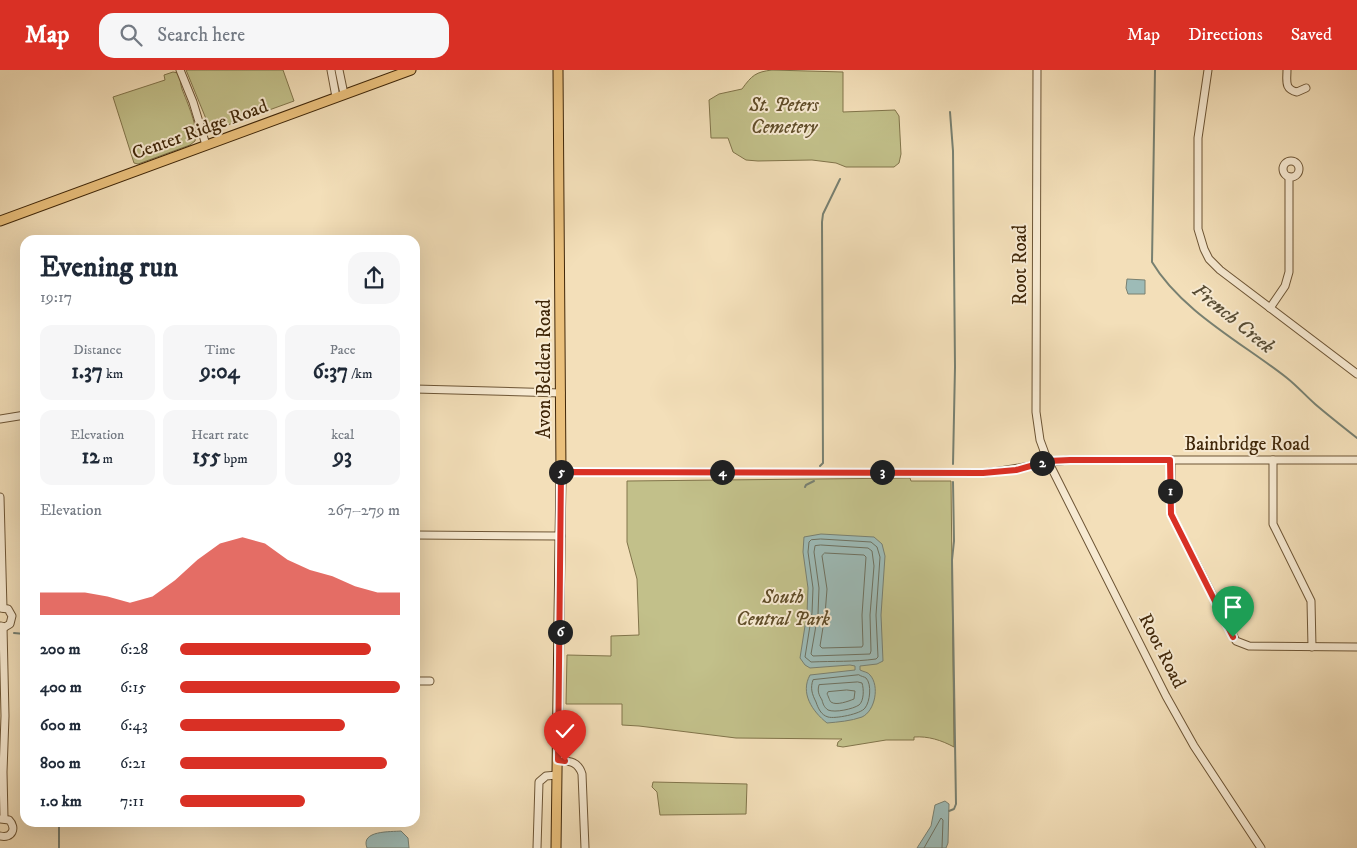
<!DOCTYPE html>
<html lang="en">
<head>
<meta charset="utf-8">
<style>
	:root { --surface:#fff; --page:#f6f6f7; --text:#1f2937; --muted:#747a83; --accent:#d93025 }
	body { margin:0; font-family:"IM FELL DW Pica",serif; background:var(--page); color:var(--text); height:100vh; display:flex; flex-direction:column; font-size:19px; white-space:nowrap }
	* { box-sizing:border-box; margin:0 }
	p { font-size:16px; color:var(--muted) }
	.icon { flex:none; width:28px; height:28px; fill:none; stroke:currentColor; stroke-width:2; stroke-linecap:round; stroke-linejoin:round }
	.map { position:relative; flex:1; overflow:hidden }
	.sheet { position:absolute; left:20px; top:165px; width:400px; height:592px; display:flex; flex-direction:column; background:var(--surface); border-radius:15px; box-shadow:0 5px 20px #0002 }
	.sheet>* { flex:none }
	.pin { position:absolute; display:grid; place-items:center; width:42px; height:42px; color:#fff; margin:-51px -21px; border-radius:50% 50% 50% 0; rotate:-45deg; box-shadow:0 0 5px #0007 }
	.pin .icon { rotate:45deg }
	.km { position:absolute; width:25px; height:25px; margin:-12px; border-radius:50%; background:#222; color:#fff; font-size:14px; line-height:25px; text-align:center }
	.round { display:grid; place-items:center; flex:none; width:52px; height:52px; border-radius:15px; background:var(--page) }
	.overview { display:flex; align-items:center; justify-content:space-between; height:85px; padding:0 20px }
	h1 { font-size:28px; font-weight:700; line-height:38px }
	.figures { display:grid; grid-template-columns:repeat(3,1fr); gap:8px; height:85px; padding:5px 20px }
	.figures div { display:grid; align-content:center; border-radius:12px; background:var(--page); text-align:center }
	.figures b { font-size:21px; font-weight:700 }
	.figures small { font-size:14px; font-weight:400 }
	.figures p { font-size:14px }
	.chart { height:140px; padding:10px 20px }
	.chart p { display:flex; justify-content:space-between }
	.chart svg { width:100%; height:90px; margin-top:5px; fill:var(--accent); opacity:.7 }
	ul { padding:0 20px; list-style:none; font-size:16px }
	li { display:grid; grid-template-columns:80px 60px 1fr; align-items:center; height:38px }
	li i { height:12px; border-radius:6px; background:var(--accent) }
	header { display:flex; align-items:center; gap:30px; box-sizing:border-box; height:70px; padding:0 25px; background:var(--accent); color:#fff }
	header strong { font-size:24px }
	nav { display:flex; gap:28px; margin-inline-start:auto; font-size:18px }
	.search { width:350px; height:45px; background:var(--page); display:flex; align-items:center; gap:12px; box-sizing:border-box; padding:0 18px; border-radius:15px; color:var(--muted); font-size:19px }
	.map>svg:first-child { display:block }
	.green { fill:#c2c08a; stroke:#81744a }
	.water { fill:#9dbbb7; stroke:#788071 }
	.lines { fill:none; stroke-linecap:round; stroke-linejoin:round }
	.shore { stroke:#6e7160; stroke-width:1 }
	.stream { stroke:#788071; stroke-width:2 }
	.minor-casing { stroke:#6d5535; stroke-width:9 }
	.major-casing { stroke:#402709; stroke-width:11 }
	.minor { stroke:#f7ead2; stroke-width:7 }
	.major { stroke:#eac07c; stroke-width:9 }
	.route-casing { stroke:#fff; stroke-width:10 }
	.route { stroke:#d93025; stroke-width:6 }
	.labels { text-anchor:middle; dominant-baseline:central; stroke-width:4; stroke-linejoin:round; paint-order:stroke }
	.park-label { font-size:19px; font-style:italic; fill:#604d29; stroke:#f7ead2 }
	.street-label { font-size:19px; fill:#402709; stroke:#f7ead2 }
	.water-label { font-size:20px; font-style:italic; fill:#574c34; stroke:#f7ead2 }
</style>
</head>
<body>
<header>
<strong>Map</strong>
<div class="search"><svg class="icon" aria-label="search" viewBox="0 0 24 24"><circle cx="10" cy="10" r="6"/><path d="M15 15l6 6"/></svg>Search here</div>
<nav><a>Map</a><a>Directions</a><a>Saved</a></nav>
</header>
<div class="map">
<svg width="1357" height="778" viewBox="0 0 1357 778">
	<rect width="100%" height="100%" fill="#f3dfb9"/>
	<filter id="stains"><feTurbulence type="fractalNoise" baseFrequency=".004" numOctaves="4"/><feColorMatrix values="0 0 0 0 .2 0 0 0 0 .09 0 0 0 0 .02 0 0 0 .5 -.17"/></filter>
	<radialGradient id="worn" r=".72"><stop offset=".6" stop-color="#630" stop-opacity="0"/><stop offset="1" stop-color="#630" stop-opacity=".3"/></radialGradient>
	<!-- green -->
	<g class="green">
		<polygon points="186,0 283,0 294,31 211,61"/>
		<path d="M772,0L843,2V42L895,40L899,46L901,84L899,93L894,97H846L836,93L812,90L758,91L746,90L733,82L728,68H711L709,30L719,24L742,19C752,5 756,2 772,0Z"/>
		<path d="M173,2L178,3C181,8 180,14 182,19C187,32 199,58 195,71L190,75L138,94L134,93L113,27L165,10L164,5Z"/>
		<path d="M910,408L911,411H951L954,677C941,670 928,666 914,667V670H886L843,677L837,676L838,672L842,669L736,668L639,656L622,655V634H566L567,585L611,586V566L639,565L637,509L627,472V411Z"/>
		<polygon points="653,712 747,714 746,744 660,745 657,722 652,717"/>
	</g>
	<!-- water -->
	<g class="water">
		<polygon points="1127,209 1145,210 1145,224 1128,224 1126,218"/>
		<path d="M821,464L874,467L882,474L885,486L881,545L883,591L877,594L860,596V600C864,602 868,602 870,605C880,616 875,641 862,647C851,651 838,652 827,653C812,641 800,623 810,605L855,600V596L850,595L810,598L805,595L800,588L807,543L808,518L803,482L804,467Z"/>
		<polygon points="945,731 949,734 948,773 946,778 917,778 931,756 935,735"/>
		<path d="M401,761L408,768L409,778H367C360,760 391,762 401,761Z"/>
	</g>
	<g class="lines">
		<!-- shore -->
		<g class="shore">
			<path d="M821,469L871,472L877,477L880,487L876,545L878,587L876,589C854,592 833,591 811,592L805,587L812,543L813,518L808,482L809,472L811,470Z"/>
			<polygon points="821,475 868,478 872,481 874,496 870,545 871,581 870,584 813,586 811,584 818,544 819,518 814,482 815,476"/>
			<polygon points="825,483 864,485 866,487 862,545 863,575 862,577 822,578 820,576 825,545 827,519 822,486"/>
			<path d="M859,605C860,606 865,607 866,608C872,614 870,632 865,638C861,644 835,649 828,647C821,645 818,638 816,632C812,624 810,618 813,610Z"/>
			<path d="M858,612L862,613C864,619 864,631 859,635C853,639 835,643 828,640C824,637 823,634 822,630C819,625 817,621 819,615Z"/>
			<path d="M847,620L855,621L854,629C849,631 836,636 831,632C830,632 828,625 827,624L828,622Z"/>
			<polyline points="924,778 941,748 943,750 942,778"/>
		</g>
		<!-- stream -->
		<g class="stream">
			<path d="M1155,0L1152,192C1181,241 1244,274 1287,308C1297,316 1306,326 1315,334C1329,346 1343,357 1357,368"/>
			<polyline points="950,42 953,81 955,297 953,394"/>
			<polyline points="820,396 823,393 822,152 823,144 840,109"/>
			<polyline points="805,417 806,415 814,411"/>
			<polyline points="14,563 25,564"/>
			<polyline points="415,709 416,709"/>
			<polyline points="949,741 954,739 956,734 952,490 954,471 953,412"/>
			<polyline points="59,752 59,778"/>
		</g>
		<defs>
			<g id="minor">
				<polyline points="180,0 193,32 206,75"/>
				<polyline points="331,0 336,27"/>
				<polyline points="339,0 344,24"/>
				<polyline points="1037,0 1036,342 1040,370 1047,389 1166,626 1194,676 1261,778"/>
				<polyline points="1208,0 1198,68 1198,159 1204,179 1209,189 1220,200 1357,304"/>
				<path d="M1287,0C1287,11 1284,19 1297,22L1306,18"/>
				<circle cx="1291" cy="99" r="8"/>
				<polyline points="1270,238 1285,216 1289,202 1289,107"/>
				<polyline points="415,319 561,323"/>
				<polyline points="0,349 25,345"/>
				<polyline points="1171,390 1171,444 1236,571 1249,576 1357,577"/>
				<polyline points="1273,390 1273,454 1311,531 1312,577"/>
				<path d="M561,402L983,403C1013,401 1041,392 1070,390H1357"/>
				<polyline points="0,427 3,538"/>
				<polyline points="415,465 561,466"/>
				<polyline points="0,538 8,539 12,546 10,554 5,557 1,556"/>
				<polyline points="3,557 5,646 3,702 4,748"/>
				<polyline points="415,611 430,611"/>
				<path d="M558,690C569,691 578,691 582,704L585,778"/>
				<path d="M0,766C12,769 17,758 9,750L0,749"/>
				<polyline points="537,778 539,712 546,706 557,705"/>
			</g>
			<g id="major">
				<polyline points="0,151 411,0"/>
				<polyline points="556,778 561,402 558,0"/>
			</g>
		</defs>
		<!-- minor casing -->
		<use href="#minor" class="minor-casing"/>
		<!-- major casing -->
		<use href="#major" class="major-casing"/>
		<!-- minor -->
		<use href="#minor" class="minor"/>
		<!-- major -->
		<use href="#major" class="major"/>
	</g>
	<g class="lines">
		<defs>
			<polyline id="route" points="565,691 558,690 561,402 983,403 1016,400 1048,391 1070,390 1170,390 1171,444 1233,567"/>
		</defs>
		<!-- route casing -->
		<use href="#route" class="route-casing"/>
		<!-- route -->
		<use href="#route" class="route"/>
	</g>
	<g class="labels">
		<!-- park labels -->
		<g class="park-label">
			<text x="784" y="35">St. Peters<tspan x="784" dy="22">Cemetery</tspan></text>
			<text x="783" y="527">South<tspan x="783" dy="22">Central Park</tspan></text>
		</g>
		<!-- street labels -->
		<g class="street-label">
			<text transform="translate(200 60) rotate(-20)">Center Ridge Road</text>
			<text transform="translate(1020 195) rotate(-90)">Root Road</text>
			<text transform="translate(544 299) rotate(-90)">Avon Belden Road</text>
			<text x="1247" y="374">Bainbridge Road</text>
			<text transform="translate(1162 581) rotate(63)">Root Road</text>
		</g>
		<!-- water labels -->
		<g class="water-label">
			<text transform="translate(1233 249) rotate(39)">French Creek</text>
		</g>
	</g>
	<rect width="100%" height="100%" filter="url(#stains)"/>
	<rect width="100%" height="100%" fill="url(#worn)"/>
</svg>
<div class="pin" style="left:1233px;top:567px;background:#1e9e55"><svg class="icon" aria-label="arrive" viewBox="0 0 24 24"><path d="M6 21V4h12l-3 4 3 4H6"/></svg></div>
<div class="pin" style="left:565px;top:691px;background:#d93025"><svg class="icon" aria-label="check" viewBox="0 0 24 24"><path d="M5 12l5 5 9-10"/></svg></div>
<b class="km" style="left:1170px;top:421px">1</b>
<b class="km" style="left:1042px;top:393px">2</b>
<b class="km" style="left:882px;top:402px">3</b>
<b class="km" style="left:722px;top:402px">4</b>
<b class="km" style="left:561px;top:402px">5</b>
<b class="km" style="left:560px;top:562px">6</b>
<section class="sheet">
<div class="overview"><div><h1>Evening run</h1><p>19:17</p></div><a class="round"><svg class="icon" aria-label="share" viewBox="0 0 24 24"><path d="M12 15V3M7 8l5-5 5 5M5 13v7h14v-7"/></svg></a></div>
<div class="figures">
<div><p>Distance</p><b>1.37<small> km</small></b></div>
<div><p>Time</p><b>9:04</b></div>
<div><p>Pace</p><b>6:37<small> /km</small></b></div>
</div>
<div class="figures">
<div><p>Elevation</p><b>12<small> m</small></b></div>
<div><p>Heart rate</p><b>155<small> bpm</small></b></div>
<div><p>kcal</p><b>93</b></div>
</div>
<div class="chart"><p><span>Elevation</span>267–279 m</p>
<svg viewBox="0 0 160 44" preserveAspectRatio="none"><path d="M0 44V33L10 33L20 33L30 35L40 38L50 35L60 27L70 17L80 9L90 6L100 9L110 17L120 22L130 25L140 30L150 33L160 33V44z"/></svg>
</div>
<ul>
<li><b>200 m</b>6:28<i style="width:87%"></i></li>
<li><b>400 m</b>6:15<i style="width:100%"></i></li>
<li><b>600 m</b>6:43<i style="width:75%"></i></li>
<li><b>800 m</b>6:21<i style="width:94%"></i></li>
<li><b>1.0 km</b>7:11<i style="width:57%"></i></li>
</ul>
</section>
</div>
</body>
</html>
